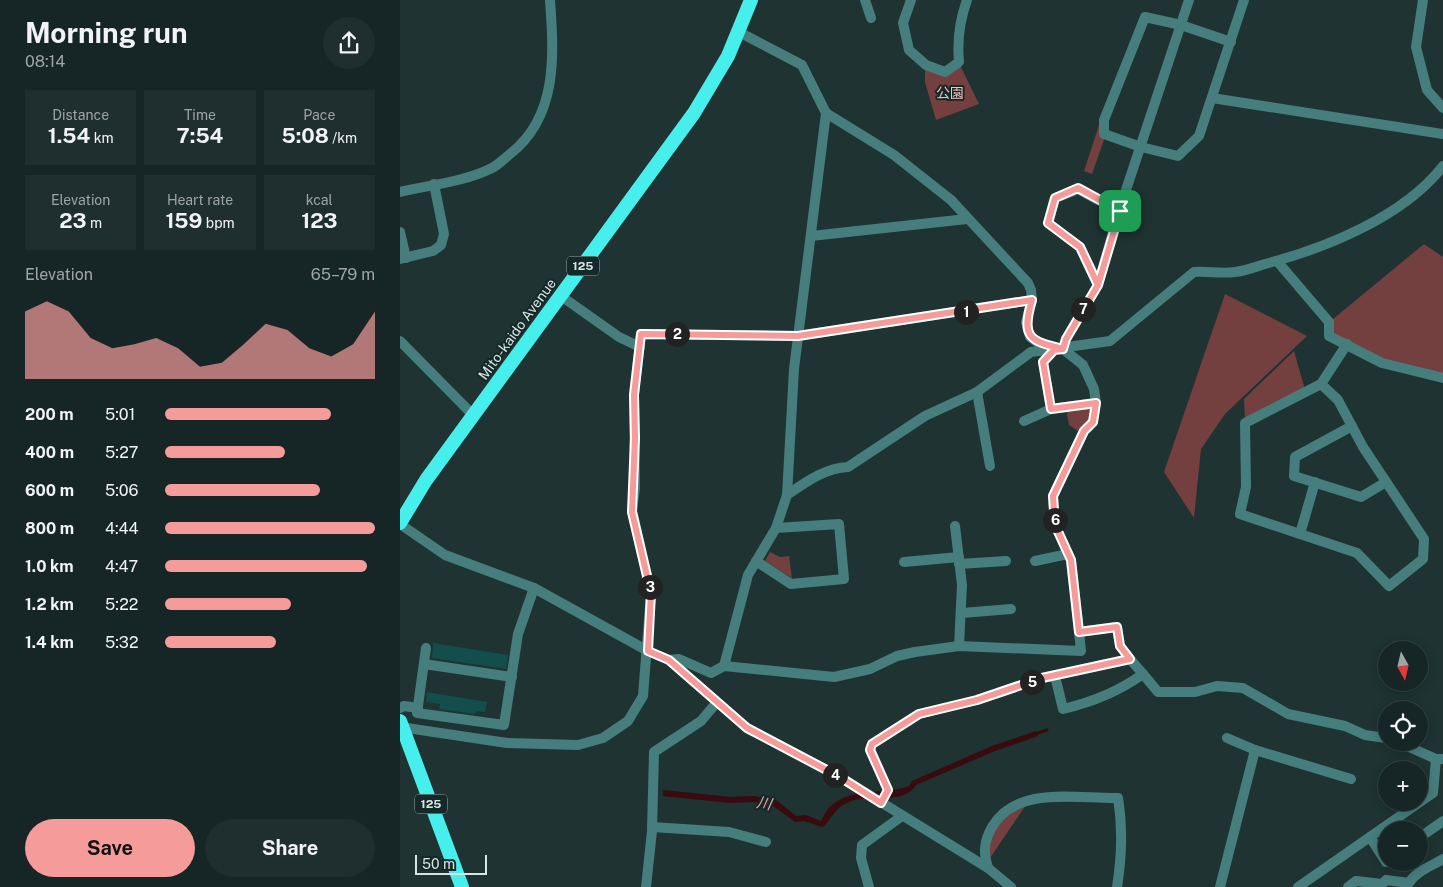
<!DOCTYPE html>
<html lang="en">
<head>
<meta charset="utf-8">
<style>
	:root { --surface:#162626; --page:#1f2e2e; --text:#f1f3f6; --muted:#9ea5a7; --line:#354343; --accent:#f59b9a }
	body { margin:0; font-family:"Public Sans","Noto Sans JP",sans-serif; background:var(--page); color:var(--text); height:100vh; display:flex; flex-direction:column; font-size:19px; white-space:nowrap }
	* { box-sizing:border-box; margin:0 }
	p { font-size:16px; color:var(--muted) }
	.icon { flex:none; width:28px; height:28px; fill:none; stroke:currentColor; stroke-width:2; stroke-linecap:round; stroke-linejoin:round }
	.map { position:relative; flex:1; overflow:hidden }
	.panel { display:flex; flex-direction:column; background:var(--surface); width:400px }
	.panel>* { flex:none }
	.needle { width:32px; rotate:172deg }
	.buttons { position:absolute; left:978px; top:641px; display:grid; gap:10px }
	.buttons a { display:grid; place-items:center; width:50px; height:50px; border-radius:50%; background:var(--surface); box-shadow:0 2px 12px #0003,0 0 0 1px var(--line); font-size:25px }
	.scale { position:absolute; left:15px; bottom:12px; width:72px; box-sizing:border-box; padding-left:5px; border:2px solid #d8e4e4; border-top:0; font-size:14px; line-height:18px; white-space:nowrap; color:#d8e4e4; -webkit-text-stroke:4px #142928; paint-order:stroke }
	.pin { position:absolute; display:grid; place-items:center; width:42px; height:42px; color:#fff; margin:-21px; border-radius:10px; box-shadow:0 2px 8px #0006 }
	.km { position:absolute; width:25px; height:25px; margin:-12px; border-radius:50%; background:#222; color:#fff; font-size:14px; line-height:25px; text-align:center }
	.round { display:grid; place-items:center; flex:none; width:52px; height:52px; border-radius:26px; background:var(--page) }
	.summary { display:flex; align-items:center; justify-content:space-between; height:85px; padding:0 25px }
	h1 { font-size:28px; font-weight:700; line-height:38px }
	.figures { display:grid; grid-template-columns:repeat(3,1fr); gap:8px; height:85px; padding:5px 25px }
	.figures div { display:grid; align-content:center; border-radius:0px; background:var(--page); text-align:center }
	.figures b { font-size:21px; font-weight:700 }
	.figures small { font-size:14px; font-weight:400 }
	.figures p { font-size:14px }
	.chart { height:140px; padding:10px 25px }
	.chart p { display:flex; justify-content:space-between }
	.chart svg { width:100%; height:90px; margin-top:5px; fill:var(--accent); opacity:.7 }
	.action { display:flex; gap:10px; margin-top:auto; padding:10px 25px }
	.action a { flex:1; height:58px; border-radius:30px; background:var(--accent); color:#111; font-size:20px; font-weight:700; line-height:58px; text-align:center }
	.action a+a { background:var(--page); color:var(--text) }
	ul { padding:0 25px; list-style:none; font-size:16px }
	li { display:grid; grid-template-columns:80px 60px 1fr; align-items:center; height:38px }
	li i { height:12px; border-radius:6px; background:var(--accent) }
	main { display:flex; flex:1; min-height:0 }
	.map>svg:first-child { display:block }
	.green { fill:#733f3f }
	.water { fill:#390a0e }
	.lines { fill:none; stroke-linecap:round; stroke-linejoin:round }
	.stream { stroke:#390a0e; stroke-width:3 }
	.building { fill:#134e4d }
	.minor { stroke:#467e7d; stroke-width:10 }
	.highway { stroke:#46eeec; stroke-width:14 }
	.route-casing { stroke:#fff; stroke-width:10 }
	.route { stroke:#f59b9a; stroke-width:6 }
	.labels { text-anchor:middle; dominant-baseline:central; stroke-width:4; stroke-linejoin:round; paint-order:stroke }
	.shield { fill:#142928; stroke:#9dacac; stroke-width:1 }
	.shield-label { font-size:12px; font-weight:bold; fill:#d8e4e4 }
	.park-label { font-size:14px; fill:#f6c0be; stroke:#142928 }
	.street-label { font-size:14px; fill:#d8e4e4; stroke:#142928 }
	.water-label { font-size:15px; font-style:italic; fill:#fba4a3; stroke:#142928 }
</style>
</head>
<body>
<main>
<section class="panel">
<div class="summary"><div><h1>Morning run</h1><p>08:14</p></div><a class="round"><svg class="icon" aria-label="share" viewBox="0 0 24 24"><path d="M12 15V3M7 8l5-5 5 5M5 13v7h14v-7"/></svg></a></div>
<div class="figures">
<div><p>Distance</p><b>1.54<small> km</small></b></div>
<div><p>Time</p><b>7:54</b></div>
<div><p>Pace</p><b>5:08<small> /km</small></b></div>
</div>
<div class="figures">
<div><p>Elevation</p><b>23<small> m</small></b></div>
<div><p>Heart rate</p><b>159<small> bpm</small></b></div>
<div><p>kcal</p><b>123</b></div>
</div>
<div class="chart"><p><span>Elevation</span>65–79 m</p>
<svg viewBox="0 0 160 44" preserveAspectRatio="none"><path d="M0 44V11L10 6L20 11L30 24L40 29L50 27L60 24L70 29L80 38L90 36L100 27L110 17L120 20L130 29L140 33L150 27L160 11V44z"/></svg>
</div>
<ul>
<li><b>200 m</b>5:01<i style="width:79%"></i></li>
<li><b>400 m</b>5:27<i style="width:57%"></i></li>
<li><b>600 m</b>5:06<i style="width:74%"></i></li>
<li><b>800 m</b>4:44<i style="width:100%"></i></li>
<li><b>1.0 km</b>4:47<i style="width:96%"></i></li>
<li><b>1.2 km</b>5:22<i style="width:60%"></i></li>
<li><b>1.4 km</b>5:32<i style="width:53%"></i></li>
</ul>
<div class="action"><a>Save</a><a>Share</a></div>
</section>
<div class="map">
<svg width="1043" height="887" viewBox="0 0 1043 887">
	<rect width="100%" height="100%" fill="#1e3332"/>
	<!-- green -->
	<g class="green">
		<polygon points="559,63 579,104 536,120 525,82 525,66 545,72"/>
		<polygon points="701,119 704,140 692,174 684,171"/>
		<polygon points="1024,244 1043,257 1043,376 984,360 932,334 933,319"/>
		<polygon points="825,294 907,336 825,414 801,449 794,518 764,472"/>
		<polygon points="894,351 905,390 845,420 844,399"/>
		<polygon points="694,405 689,421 681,433 669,425 666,409"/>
		<polygon points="370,552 380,557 389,556 392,578 365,561"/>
		<polygon points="626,805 588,861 594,818"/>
	</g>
	<!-- water -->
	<path class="water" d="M636,731L638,736L595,751L516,785C504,805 473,794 454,800C433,808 436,814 423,827L404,821L395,822L372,805L353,802L330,803L263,796V790L331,797L354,796L376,800L396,816L406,815L421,821C424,816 427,808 432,805C453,787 484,795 509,786L512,781L592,746Z"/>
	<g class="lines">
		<!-- stream -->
		<polyline class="stream" points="633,735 647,730"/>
	</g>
	<!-- building -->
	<g class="building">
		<polygon points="33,643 108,655 106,669 32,658"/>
		<polygon points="27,692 87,702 85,712 76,711 75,714 39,709 40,704 26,702"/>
	</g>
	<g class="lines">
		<!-- minor -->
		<g class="minor">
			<polyline points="465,0 471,18"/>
			<path d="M511,0L503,23L509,50L526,65L545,72L559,62C557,40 559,22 567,0"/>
			<polyline points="1023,0 1016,47 1027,90 1043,108"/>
			<polyline points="831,42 781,25 745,17 704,120 704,134 741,147 778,156 799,136 844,0"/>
			<polyline points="812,98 1043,134"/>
			<polyline points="426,113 494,155 551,200 628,283 631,290 632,300 626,322 630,337 637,342 663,349 683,365 694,389 696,403 693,422 684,431 653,496 655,525 671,560 679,632 717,627 720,646 730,659 642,678 577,700 519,714 472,744 470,749 488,790 481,803"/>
			<path d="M0,192C30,185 64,182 92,168C98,165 104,159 110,154C158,117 154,55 150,0"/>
			<polyline points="0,232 6,258"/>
			<polyline points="411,236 567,219"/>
			<polyline points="0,259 33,251 41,245 44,234 34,184"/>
			<polyline points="877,261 929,322 929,336 982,363 1043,378"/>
			<polyline points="698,285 680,247 648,223 655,198 678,189 719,211"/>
			<polyline points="161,296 219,337 240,347"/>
			<polyline points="0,341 73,415"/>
			<polyline points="663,349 666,339 698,285 719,211 789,0"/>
			<polyline points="921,384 938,400 963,447 1024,539 1023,559 989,586 957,553 840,514 846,487 845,423 921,384 947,344"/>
			<polyline points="577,392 590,466"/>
			<polyline points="651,409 643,362 654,350"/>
			<polyline points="624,421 651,409 696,403"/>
			<polyline points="952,426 895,457 894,476 961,497 986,482"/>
			<path d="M387,495C406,482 425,468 448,467L525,416L577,392L631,352L710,341L794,272C807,271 822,274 835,272C845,271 855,267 865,264C926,248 1003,217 1043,166"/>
			<polyline points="0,524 45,555 134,588 248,651 269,660 347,728 440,777 588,868 611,887"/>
			<polyline points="555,526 562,585 559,646"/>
			<polyline points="900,534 915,482"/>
			<polyline points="356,561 391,584 444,579 439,524 376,528"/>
			<polyline points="635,561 668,554"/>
			<polyline points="504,562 559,557"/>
			<polyline points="559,564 606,561"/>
			<polyline points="562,613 611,609"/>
			<polyline points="26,648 17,713 104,725 118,634 134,588"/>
			<polyline points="269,660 279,659 311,673 324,666 434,677 470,669 497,656 515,652 559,646 681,651 679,632"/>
			<polyline points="24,664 112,677"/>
			<polyline points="324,666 348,575 376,528 387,495 394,369 426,113 402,65 339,32"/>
			<polyline points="743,674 758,692 795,692 817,686 843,688 888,714 945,726 965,735 986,738"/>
			<path d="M655,676L663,709C693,702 718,692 743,674L730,659"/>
			<polyline points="0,708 4,706 18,708"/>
			<polyline points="0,727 107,743 178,745 203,738 228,721 243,696 251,593 232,511 235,488 234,395 241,334 398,336 632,300"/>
			<polyline points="998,742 1036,759 1043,759"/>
			<polyline points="855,750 951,779"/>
			<polyline points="252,827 329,832 366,842"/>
			<polyline points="970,837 986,862"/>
			<polyline points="1019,838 1043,821"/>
			<path d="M588,868C583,853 584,841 592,827C616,785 678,799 718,798C723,829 722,856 717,887"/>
			<polyline points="246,887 252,831 254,752 301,721 317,702"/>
			<polyline points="469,887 461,858 462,845 502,816"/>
			<polyline points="820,887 855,750 827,738"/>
			<polyline points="898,887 1033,793 1036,759"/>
			<path d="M948,887L956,881L982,884L986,880L1009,883C1016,871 1032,866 1043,859"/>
		</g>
		<!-- highway -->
		<g class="highway">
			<polyline points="0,523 26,480 294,113 328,56 351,0"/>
			<polyline points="0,721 62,887"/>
		</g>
	</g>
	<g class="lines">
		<defs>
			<path id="route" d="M720,211L698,285L666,339L663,349C629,341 621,337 632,300L398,336L241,334L234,395L235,438L232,512L251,593L248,651L269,660L347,728L440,777L481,803L488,790L470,750L472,744L519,714L577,700L642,678L730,659L720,646L717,627L679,632L671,560L655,525L653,496L684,431L693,422L696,403L651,409L643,362L654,350L663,349L666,339L698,285L680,247L648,223L655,198L678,188L720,211"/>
		</defs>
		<!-- route casing -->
		<use href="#route" class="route-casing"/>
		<!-- route -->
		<use href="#route" class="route"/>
	</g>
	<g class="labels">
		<!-- shield labels -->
		<g class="shield">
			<rect x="167" y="256.5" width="32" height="19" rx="4"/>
			<rect x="15" y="794.5" width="32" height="19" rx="4"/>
		</g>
		<g class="shield-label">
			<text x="183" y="266">125</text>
			<text x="31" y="804">125</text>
		</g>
		<!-- park labels -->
		<g class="park-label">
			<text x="550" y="93">公園</text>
		</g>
		<!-- street labels -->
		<g class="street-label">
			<text transform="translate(117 329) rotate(-54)">Mito-kaido Avenue</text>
		</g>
		<!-- water labels -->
		<g class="water-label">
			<text transform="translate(364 803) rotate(10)">川</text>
		</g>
	</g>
</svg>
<div class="buttons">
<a><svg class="needle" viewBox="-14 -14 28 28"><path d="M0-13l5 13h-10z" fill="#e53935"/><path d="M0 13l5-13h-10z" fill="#9ea5a7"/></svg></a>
<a><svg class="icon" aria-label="locate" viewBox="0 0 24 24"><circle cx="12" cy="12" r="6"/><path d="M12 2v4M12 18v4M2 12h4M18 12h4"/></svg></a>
<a>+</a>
<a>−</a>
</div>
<div class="scale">50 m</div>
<div class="pin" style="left:720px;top:211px;background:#1e9e55"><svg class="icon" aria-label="arrive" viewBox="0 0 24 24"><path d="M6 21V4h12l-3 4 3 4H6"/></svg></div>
<b class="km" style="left:566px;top:312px">1</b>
<b class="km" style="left:277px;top:334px">2</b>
<b class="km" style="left:250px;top:587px">3</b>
<b class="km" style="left:435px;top:775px">4</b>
<b class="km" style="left:632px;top:682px">5</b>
<b class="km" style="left:655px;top:520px">6</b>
<b class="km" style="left:683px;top:309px">7</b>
</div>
</main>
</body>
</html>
